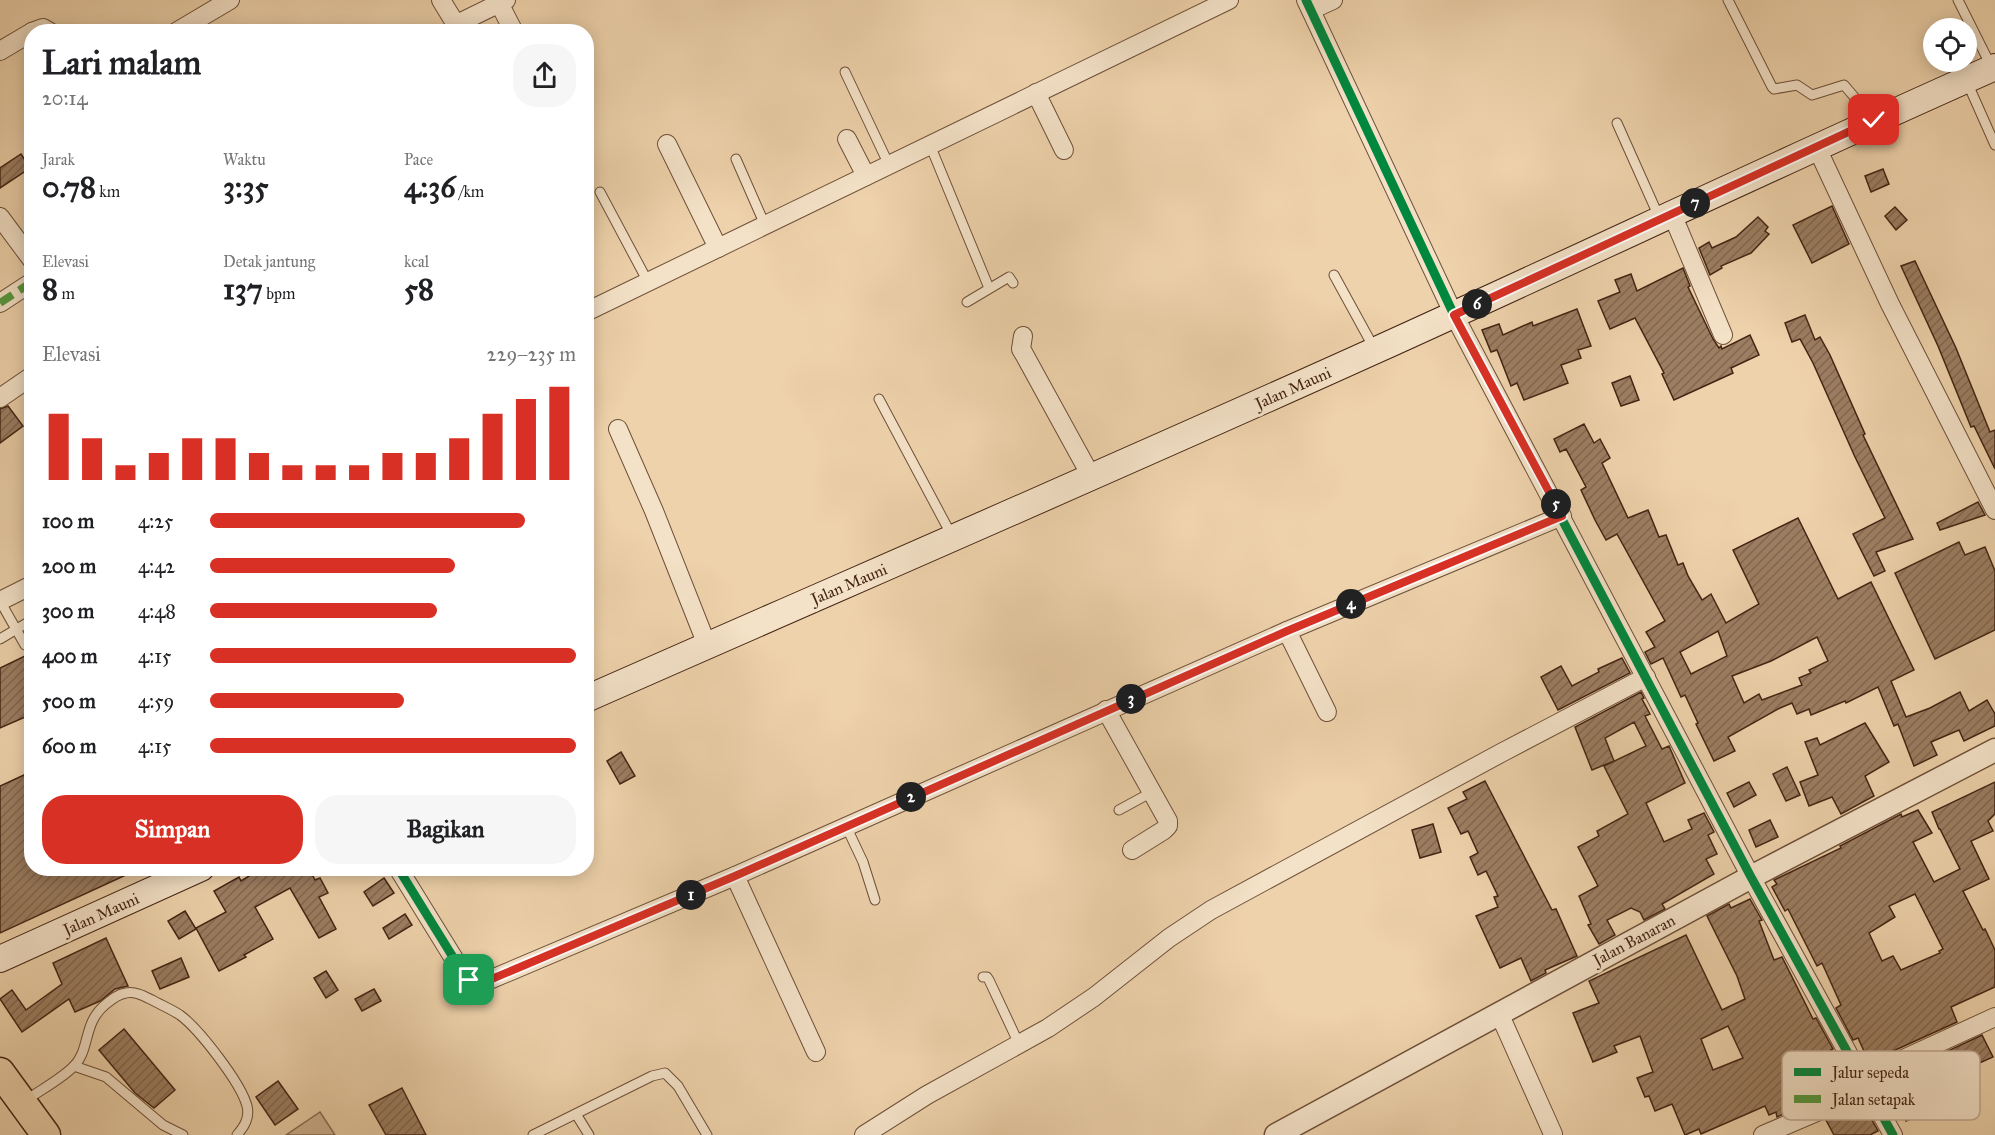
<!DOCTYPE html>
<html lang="id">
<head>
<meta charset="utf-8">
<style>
	:root { --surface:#fff; --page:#f6f6f6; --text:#202124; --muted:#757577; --accent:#d93025 }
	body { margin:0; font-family:"IM FELL Great Primer",serif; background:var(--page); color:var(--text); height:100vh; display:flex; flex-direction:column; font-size:22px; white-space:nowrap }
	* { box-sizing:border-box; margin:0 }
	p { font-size:20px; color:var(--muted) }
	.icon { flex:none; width:33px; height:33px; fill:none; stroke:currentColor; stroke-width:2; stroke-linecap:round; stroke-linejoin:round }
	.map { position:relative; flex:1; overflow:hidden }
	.side { position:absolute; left:24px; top:24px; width:570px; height:852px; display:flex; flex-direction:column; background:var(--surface); border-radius:24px; box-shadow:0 3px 15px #0003 }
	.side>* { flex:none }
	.controls { position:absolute; left:1923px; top:18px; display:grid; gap:12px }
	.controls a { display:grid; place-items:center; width:54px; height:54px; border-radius:50%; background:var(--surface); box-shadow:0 3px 15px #0003; font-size:30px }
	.pin { position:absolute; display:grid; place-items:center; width:51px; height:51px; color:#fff; margin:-26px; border-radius:12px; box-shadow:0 3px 9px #0006 }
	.km { position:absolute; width:30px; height:30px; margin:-15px; border-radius:50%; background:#222; color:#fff; font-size:16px; line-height:30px; text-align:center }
	.round { display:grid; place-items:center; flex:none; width:63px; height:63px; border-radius:24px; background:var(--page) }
	.head { display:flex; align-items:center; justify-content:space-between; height:102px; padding:0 18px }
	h1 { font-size:33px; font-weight:800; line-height:45px }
	.stats { display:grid; grid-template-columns:repeat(3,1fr); gap:9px; height:102px; padding:6px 18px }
	.stats div { display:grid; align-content:center }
	.stats b { font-size:30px; font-weight:800 }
	.stats small { font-size:16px; font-weight:400 }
	.stats p { font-size:16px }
	.chart { height:168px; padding:12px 18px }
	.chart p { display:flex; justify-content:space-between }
	.chart svg { width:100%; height:108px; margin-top:6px; stroke:var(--accent); stroke-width:6 }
	.primary-button { display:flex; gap:12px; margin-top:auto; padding:12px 18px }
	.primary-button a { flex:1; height:69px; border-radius:24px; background:var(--accent); color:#fff; font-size:24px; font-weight:800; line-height:69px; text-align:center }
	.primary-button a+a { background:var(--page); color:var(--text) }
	ul { padding:0 18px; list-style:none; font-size:20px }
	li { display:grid; grid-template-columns:96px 72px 1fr; align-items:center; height:45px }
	li i { height:15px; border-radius:8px; background:var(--accent) }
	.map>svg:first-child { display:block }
	.green { fill:#d1b491; stroke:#8a6c52; stroke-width:1.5 }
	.building { fill:url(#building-hatch); stroke:#442413; stroke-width:1.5; fill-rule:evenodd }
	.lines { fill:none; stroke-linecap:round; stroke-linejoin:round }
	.service-casing { stroke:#6e5039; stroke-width:11 }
	.minor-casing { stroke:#6e5039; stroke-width:20 }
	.tertiary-casing { stroke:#6e5039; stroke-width:25 }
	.secondary-casing { stroke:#442413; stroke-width:28 }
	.primary-casing { stroke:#442413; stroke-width:31 }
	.service { stroke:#f4e2c8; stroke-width:9 }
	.minor { stroke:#f4e2c8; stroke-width:18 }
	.tertiary { stroke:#f4e2c8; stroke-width:22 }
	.secondary { stroke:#f4e2c8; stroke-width:26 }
	.primary { stroke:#eed2ab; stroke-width:28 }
	.quiet { stroke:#549b3d; stroke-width:8; stroke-dasharray:15 8; stroke-linecap:butt }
	.cycleway-casing { stroke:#f4e2c8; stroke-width:13 }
	.cycleway { stroke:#00873e; stroke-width:9 }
	.route-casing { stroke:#fff; stroke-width:12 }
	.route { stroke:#d93025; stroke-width:8 }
	.labels { text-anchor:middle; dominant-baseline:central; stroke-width:6; stroke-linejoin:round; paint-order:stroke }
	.street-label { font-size:16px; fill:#442413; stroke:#f4e2c8 }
	.key { fill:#f4e2c8; stroke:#bfa992; stroke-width:1.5 }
	.key-label { font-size:16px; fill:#442413 }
</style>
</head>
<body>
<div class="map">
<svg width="1995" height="1135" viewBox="0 0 1995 1135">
	<defs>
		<pattern id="building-hatch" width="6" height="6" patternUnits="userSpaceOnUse" patternTransform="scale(1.5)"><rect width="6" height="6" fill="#9c7e62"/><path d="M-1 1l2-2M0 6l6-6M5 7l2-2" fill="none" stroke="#816750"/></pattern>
	</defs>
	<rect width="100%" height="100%" fill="#eed2ab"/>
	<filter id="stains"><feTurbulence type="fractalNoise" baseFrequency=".00333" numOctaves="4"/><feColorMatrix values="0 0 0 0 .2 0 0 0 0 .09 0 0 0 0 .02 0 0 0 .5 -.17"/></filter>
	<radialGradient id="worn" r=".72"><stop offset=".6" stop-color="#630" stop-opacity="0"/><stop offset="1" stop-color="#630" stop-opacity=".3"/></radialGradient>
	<!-- green -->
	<polygon class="green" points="320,1112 335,1135 286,1135"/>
	<!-- building -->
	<g class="building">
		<polygon points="21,154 30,168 0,188 0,168"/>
		<polygon points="1883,169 1889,184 1871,192 1865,176"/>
		<polygon points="1832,206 1849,244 1812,263 1793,225"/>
		<polygon points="1895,207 1907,220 1896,230 1885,216"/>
		<polygon points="1758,217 1768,227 1765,231 1769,234 1751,253 1721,266 1722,268 1710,275 1699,248 1709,242 1712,248 1736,237"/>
		<polygon points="1915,261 1956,348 1990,432 1995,430 1995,469 1974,426 1971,427 1938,346 1901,266"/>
		<polygon points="1683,268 1690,286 1688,287 1713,339 1719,348 1721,346 1722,349 1750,335 1759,355 1731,368 1733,373 1674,400 1662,374 1664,373 1635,318 1610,329 1598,301 1620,292 1615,280 1631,274 1637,291"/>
		<polygon points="1577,309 1591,346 1578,350 1581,358 1561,365 1568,383 1524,400 1517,383 1511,386 1497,350 1491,352 1482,330 1499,324 1503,335 1532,322 1533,326"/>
		<polygon points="1805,315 1815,340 1820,337 1830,355 1865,434 1863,435 1913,539 1876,552 1885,571 1874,576 1853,534 1885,518 1855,457 1813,363 1800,339 1792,342 1785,323"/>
		<polygon points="1630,376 1639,400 1621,406 1612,383"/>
		<polygon points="8,406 23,426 0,443 0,409"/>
		<path d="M1584,424L1594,443L1600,439L1610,458L1602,463L1628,518L1648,510L1659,537L1666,535L1678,565L1683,563L1688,576L1702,600L1711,594L1726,623L1759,604L1733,550L1798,518L1838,599L1871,582L1914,670L1891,681L1906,717L1930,708L1960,692L1969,711L1987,700L1995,714V726L1964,741L1959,730L1931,742L1937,755L1914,766L1898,724L1894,726L1878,687L1846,703L1845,701L1811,715L1809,709L1797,714L1792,703L1780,708L1728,737L1735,751L1714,761L1696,724L1698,723L1685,695L1681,697L1663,658L1651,664L1645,652L1655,647L1646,632L1665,621L1617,534L1606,540L1595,520L1581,490L1586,487L1566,449L1560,452L1554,439ZM1718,631L1727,656L1691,674L1680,652ZM1817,637L1828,661L1809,670L1811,673L1799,678L1802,685L1762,700L1759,694L1744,703L1732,676L1771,661Z"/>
		<polygon points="1978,502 1985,515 1940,530 1937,523"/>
		<polygon points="1959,542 1965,555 1985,547 1995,571 1995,630 1935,659 1895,573"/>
		<polygon points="25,656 32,670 32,714 0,728 0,668"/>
		<polygon points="1622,658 1630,673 1558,710 1541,677 1561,666 1572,686 1599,672 1598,669"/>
		<polygon points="1641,692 1644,698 1642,699 1650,714 1645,716 1662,749 1669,746 1685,783 1646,803 1664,842 1692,829 1688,820 1704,813 1714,832 1708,835 1717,854 1706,859 1714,874 1662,904 1665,909 1644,920 1640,912 1631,908 1607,920 1615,935 1599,944 1588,925 1591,924 1579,896 1598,886 1578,847 1599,836 1597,831 1628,814 1604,766 1646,746 1634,722 1605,738 1614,761 1592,770 1575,727"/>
		<polygon points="1865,723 1889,762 1865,776 1874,796 1841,814 1832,797 1809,806 1800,782 1818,775 1805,742 1817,738 1820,745"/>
		<polygon points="621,752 635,776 620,784 607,761"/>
		<polygon points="1787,767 1800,795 1786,801 1773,774"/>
		<polygon points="24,775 32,792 32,868 141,868 0,933 0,786"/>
		<polygon points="1485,781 1552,910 1556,909 1577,956 1545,970 1546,973 1531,981 1521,958 1500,968 1476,916 1498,907 1494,897 1498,896 1486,871 1478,875 1470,857 1478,853 1468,831 1461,834 1448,808 1467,799 1463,792"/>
		<polygon points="1749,782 1756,795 1734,807 1727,793"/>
		<path d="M1995,782V814L1988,821L1993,831L1971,841L1989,879L1963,891L1983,930L1985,929L1995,950V987L1951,1007L1957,1022L1869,1062L1858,1038L1853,1040L1836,1008L1841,1005L1822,963L1817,966L1788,909L1785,911L1772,887L1777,884L1774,880L1841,848L1840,846L1901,814L1902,817L1918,810L1932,833L1913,842L1934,882L1960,869L1940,829H1939L1932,812ZM1915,894L1943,949L1939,951L1940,953L1901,970L1893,956L1882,961L1869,933L1895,917L1889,906Z"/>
		<polygon points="1770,820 1778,837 1756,847 1749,830"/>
		<polygon points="1433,824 1441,852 1420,858 1412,830"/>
		<polygon points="262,868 272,868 275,874 285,868 309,868 315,880 320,878 328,893 319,897 336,929 319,938 290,888 255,907 273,939 244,955 246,957 219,971 196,928 226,912 214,891 239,877 241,881"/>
		<polygon points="384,878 394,893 373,906 364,892"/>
		<path d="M1750,899L1762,920L1759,921L1774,960L1782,957L1813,1019L1816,1018L1833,1049L1831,1050L1842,1072L1802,1090L1808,1103L1777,1117L1776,1112L1769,1115L1765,1106L1701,1134L1699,1129L1685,1135L1672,1104L1655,1111L1649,1096L1645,1097L1637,1078L1653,1072L1640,1036L1614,1046L1617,1052L1593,1062L1573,1013L1599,1003L1589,981L1686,935L1722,1010L1745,999L1737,976L1707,916L1729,904L1731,908ZM1728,1026L1743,1058L1713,1070L1701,1039Z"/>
		<polygon points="185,911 196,929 179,939 168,921"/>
		<polygon points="405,914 412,925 389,939 383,928"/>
		<polygon points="106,938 128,986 115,989 100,1001 75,1012 69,999 22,1032 0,999 12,990 26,1010 62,984 53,963"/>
		<polygon points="181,958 189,977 160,989 152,971"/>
		<polygon points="326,971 338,990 326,998 314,978"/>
		<polygon points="374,989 381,1001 362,1011 355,999"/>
		<polygon points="124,1029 175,1090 154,1108 135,1093 99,1050"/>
		<polygon points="1982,1035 1993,1057 1975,1065 1971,1057 1945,1069 1939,1055"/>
		<polygon points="1917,1065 1936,1104 1923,1109 1925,1113 1906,1121 1897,1098 1888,1103 1879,1083"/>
		<polygon points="278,1081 298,1109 275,1125 256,1097"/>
		<polygon points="402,1088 426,1135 386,1135 369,1105"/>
		<polygon points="1863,1104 1878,1131 1870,1135 1834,1135 1826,1120"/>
	</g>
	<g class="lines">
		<defs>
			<g id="service">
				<polyline points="1728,0 1772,87 1774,89 1797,85 1812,95 1844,85 1874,120"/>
				<polyline points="1958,0 1991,66"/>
				<polyline points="845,72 889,165"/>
				<polyline points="1967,82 1995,145"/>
				<polyline points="1617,123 1659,217"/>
				<polyline points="930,145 989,288"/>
				<polyline points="736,159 765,225"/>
				<polyline points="600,192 648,282"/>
				<polyline points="1334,275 1374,348"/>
				<polyline points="967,302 1009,277 1013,283"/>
				<polyline points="879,399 952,536"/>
				<polyline points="0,601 25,645 32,646"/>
				<polyline points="0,639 32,620"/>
				<polyline points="1119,810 1152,792"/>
				<polyline points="846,826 863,862 875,900"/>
				<polyline points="983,977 987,977 989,980 1019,1044"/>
				<polyline points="74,1066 106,1077 163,1125 183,1135"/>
				<path d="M25,1101C40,1090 60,1080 73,1067C91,1050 82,1023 106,1004C112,999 118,994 126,993C135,991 144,996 152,1000C161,1005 171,1009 180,1015C199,1029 241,1083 247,1106C250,1118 244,1127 237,1135"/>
				<polyline points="576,1114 589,1135"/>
				<polyline points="533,1135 652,1076 665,1073 678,1086 707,1135"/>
			</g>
			<g id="minor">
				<polyline points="441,0 455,23 459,23 506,0"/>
				<polyline points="1306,0 1454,315 1751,877 1893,1135"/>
				<polyline points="499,3 514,32"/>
				<polyline points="1311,10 1333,0"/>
				<polyline points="32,32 43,28 50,32"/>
				<polyline points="176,32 230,0"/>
				<polyline points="0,51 32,32"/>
				<polyline points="1036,93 1064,150"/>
				<polyline points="847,139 866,176"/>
				<polyline points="667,144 718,248"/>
				<polyline points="1817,148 1890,304 1995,510"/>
				<polyline points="1672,214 1723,335"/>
				<polyline points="0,217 32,260"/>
				<polyline points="0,303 32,282"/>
				<polyline points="586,312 1229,0"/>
				<polyline points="1023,336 1021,349 1024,354 1091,476"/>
				<polyline points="0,398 32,376"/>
				<polyline points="618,429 654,511 707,645"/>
				<polyline points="0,601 32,585"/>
				<polyline points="1287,631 1327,712"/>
				<polyline points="1106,710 1168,821 1168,826 1164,830 1132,850"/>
				<polyline points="398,868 464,975 473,982 487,981 735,876 1287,631 1562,516"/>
				<polyline points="735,876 816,1052"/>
				<polyline points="1499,1013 1553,1134"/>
				<polyline points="1862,1078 1995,1017"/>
				<polyline points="864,1135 927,1095 1048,1028 1094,997 1169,938 1211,910 1501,753 1646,677"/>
				<polyline points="1763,1135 1868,1090"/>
			</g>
			<polyline id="tertiary" points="1276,1135 1751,877 1995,750"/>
			<g id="secondary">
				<path d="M586,699C849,583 1113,469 1374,351C1582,257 1787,159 1995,67"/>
				<polyline points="0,959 201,868"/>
			</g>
			<polyline id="primary" points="0,1072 46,1135"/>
		</defs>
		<!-- service casing -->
		<use href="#service" class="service-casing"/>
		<!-- minor casing -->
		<use href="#minor" class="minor-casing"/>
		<!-- tertiary casing -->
		<use href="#tertiary" class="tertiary-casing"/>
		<!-- secondary casing -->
		<use href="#secondary" class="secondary-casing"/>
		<!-- primary casing -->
		<use href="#primary" class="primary-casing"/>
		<!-- service -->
		<use href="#service" class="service"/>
		<!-- minor -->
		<use href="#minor" class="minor"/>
		<!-- tertiary -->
		<use href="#tertiary" class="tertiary"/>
		<!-- secondary -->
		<use href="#secondary" class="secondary"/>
		<!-- primary -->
		<use href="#primary" class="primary"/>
		<!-- quiet -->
		<polyline class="quiet" points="0,303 32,282"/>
		<defs>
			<g id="cycleway">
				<polyline points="1306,0 1454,315 1751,877 1893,1135"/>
				<polyline points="398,868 464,975 473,982 487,981 735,876 1287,631 1562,516"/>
			</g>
		</defs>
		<!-- cycleway casing -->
		<use href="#cycleway" class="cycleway-casing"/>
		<!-- cycleway -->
		<use href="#cycleway" class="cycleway"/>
	</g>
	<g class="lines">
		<defs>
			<polyline id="route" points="469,980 480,983 487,981 735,876 1287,631 1562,516 1454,315 1874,120"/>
		</defs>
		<!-- route casing -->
		<use href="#route" class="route-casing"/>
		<!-- route -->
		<use href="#route" class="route"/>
	</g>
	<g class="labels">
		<!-- street labels -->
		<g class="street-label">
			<text transform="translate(1293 388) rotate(-24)">Jalan Mauni</text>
			<text transform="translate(849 584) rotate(-23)">Jalan Mauni</text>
			<text transform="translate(101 914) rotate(-24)">Jalan Mauni</text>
			<text transform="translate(1634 940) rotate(-28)">Jalan Banaran</text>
		</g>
	</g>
	<!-- legend -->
	<rect x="1782" y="1051" width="198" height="69" rx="9" class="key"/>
	<rect x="1794" y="1068" width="27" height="8" fill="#00873e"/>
	<rect x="1794" y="1095" width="27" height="8" fill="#549b3d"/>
	<g class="key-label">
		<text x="1832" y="1078">Jalur sepeda</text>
		<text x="1832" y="1105">Jalan setapak</text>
	</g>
	<rect width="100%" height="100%" filter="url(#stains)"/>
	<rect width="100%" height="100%" fill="url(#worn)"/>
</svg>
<div class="controls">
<a><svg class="icon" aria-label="locate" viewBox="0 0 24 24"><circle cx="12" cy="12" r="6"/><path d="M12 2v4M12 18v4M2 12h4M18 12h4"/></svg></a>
</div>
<div class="pin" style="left:469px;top:980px;background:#1e9e55"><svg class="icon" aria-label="arrive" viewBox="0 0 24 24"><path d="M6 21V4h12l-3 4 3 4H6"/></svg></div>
<div class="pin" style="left:1874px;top:120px;background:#d93025"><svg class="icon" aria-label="check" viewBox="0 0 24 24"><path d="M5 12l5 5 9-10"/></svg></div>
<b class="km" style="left:691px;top:895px">1</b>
<b class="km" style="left:911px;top:797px">2</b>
<b class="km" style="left:1131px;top:699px">3</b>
<b class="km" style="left:1351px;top:604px">4</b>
<b class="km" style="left:1556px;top:504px">5</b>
<b class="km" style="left:1477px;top:304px">6</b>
<b class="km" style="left:1695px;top:203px">7</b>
<section class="side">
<div class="head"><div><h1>Lari malam</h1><p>20:14</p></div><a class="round"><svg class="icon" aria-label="share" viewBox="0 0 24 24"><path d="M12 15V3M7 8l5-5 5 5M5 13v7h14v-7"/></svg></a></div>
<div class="stats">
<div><p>Jarak</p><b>0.78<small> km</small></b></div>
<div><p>Waktu</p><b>3:35</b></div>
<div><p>Pace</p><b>4:36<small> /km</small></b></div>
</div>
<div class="stats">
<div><p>Elevasi</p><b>8<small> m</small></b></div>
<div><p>Detak jantung</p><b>137<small> bpm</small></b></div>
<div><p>kcal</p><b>58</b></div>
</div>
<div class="chart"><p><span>Elevasi</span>229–235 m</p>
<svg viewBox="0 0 160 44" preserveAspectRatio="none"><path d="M5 44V17M15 44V27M25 44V38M35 44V33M45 44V27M55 44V27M65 44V33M75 44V38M85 44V38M95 44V38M105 44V33M115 44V33M125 44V27M135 44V17M145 44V11M155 44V6"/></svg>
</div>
<ul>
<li><b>100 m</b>4:25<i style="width:86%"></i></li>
<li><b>200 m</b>4:42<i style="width:67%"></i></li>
<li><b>300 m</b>4:48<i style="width:62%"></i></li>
<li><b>400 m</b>4:15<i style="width:100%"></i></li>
<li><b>500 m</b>4:59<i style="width:53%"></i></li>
<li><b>600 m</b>4:15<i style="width:100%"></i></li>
</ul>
<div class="primary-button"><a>Simpan</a><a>Bagikan</a></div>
</section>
</div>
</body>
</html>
